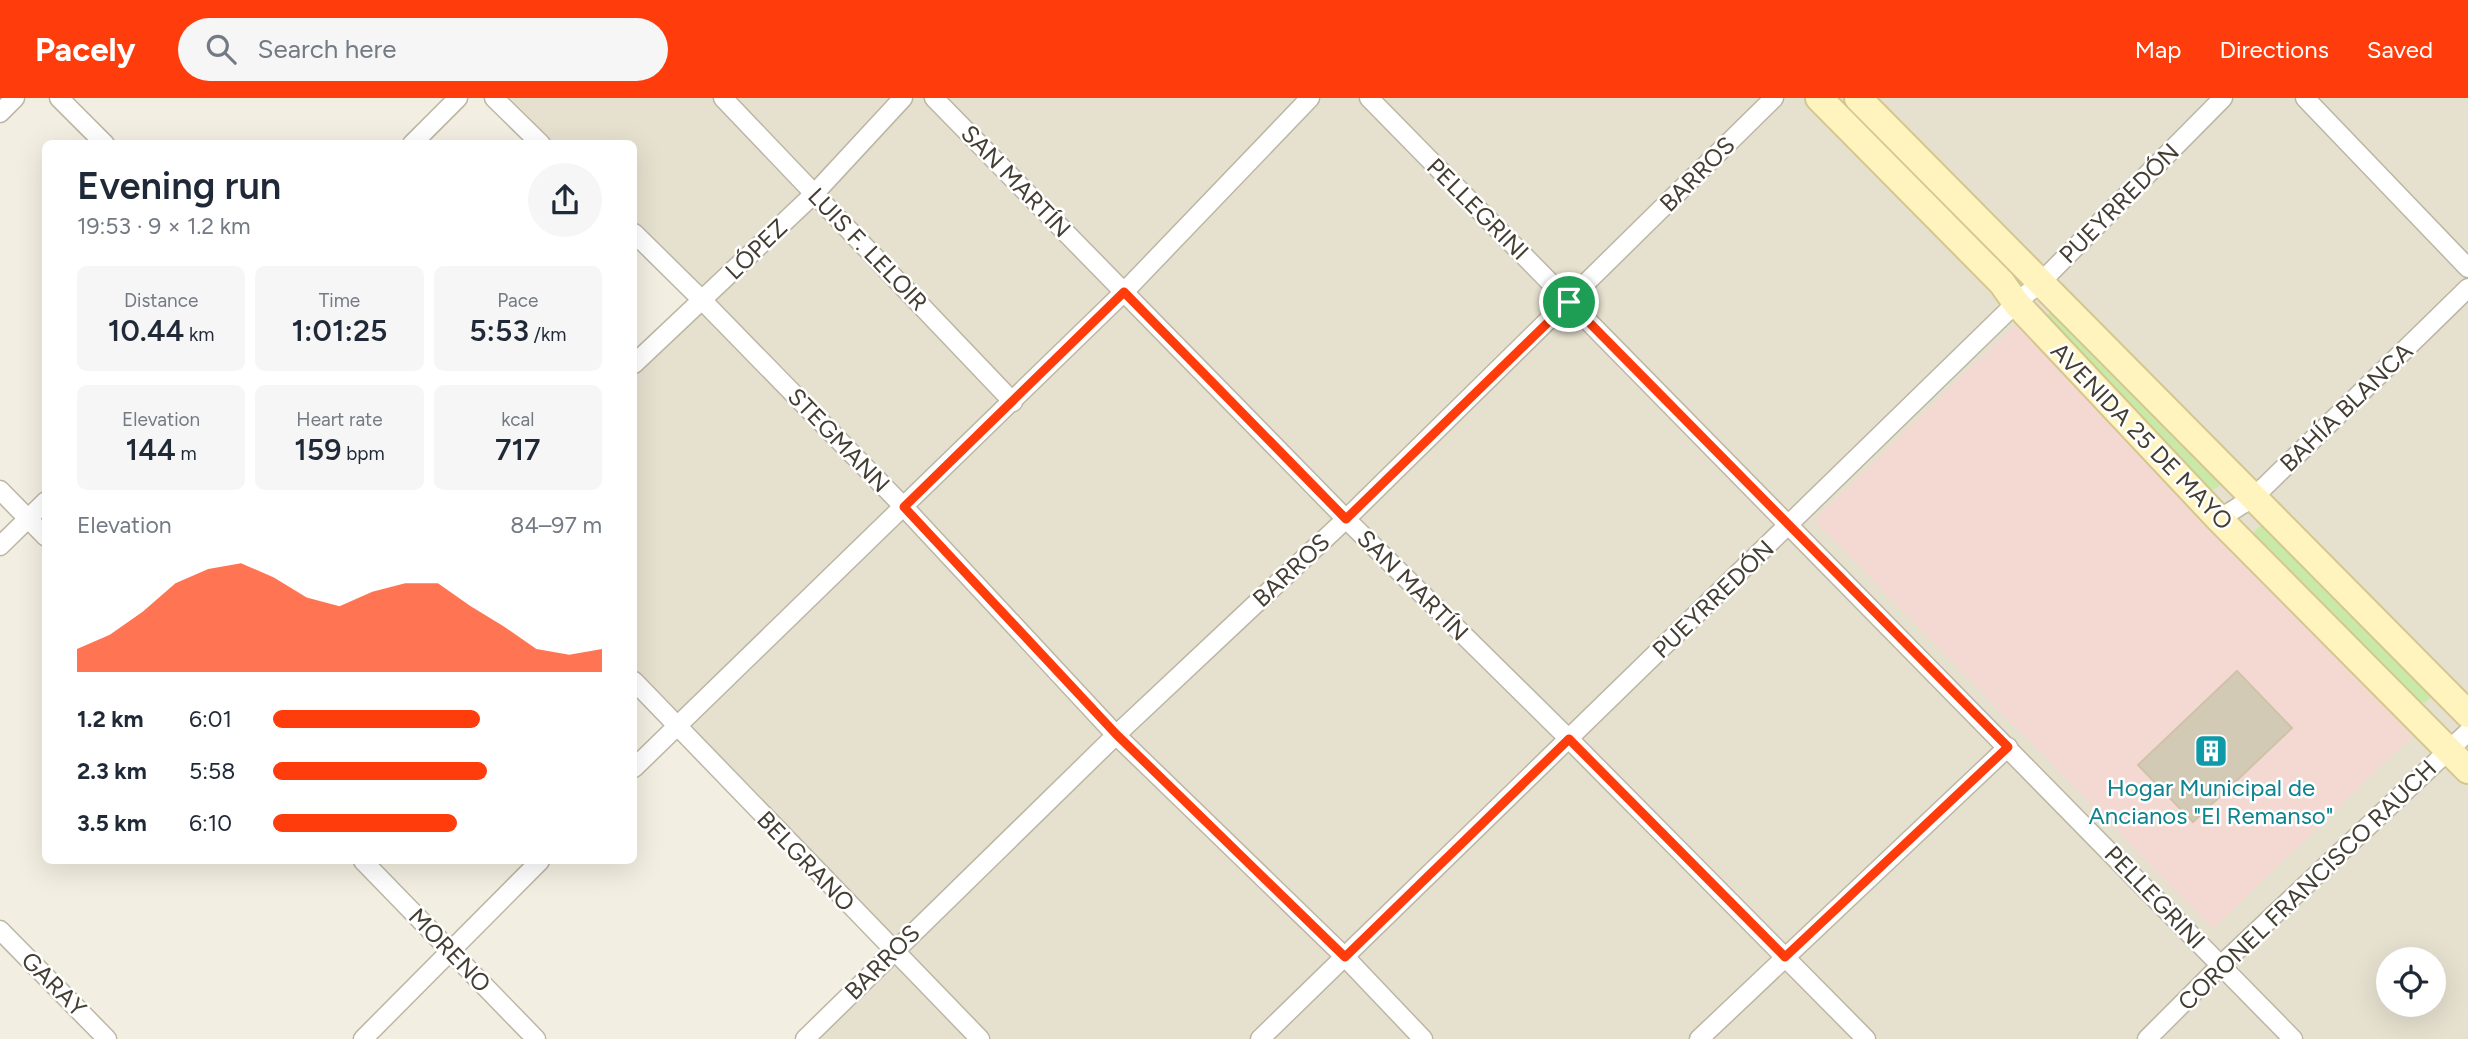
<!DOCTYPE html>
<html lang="en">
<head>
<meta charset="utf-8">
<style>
	:root { --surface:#fff; --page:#f6f6f7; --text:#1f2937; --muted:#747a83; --accent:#ff3c0b }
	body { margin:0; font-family:Figtree,sans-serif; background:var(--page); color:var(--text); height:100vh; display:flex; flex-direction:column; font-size:26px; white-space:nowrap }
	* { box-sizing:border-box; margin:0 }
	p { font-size:23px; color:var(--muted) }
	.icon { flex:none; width:38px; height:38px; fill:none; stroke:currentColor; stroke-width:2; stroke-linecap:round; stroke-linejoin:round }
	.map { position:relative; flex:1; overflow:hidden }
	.details { position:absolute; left:42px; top:42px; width:595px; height:724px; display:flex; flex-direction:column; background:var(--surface); border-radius:10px; box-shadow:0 7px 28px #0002 }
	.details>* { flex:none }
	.tools { position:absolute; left:2376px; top:849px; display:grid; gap:14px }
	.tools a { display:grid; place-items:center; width:70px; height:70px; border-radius:50%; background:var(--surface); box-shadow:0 7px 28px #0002; font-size:35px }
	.pin { position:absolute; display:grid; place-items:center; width:60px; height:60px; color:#fff; margin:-30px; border:4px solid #fff; border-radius:50%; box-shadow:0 2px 7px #0007 }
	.round { display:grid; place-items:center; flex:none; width:74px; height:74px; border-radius:37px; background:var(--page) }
	.overview { display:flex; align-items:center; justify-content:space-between; height:119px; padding:0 35px }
	h1 { font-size:38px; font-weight:600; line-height:52px }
	.metrics { display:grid; grid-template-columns:repeat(3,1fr); gap:10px; height:119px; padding:7px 35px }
	.metrics div { display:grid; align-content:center; border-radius:10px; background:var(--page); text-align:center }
	.metrics b { font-size:30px; font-weight:600 }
	.metrics small { font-size:19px; font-weight:400 }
	.metrics p { font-size:19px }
	.chart { height:196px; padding:14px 35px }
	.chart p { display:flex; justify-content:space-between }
	.chart svg { width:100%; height:126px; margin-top:7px; fill:var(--accent); opacity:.7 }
	ul { padding:0 35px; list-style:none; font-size:23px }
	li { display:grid; grid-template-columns:112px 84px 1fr; align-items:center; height:52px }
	li i { height:18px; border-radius:9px; background:var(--accent) }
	header { display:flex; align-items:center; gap:42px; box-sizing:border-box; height:98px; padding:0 35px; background:var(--accent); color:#fff }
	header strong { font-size:33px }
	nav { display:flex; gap:38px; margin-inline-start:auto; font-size:24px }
	.search { width:490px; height:63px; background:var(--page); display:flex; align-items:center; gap:18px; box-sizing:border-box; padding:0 24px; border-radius:38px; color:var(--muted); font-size:26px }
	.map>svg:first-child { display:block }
	.residential { fill:#e6e0cf; fill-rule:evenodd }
	.medical { fill:#f4d9d3 }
	.green { fill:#c8e9a7 }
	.building { fill:#d3cab6; stroke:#cfc2a9; stroke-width:2 }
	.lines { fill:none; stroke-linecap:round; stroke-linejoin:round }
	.street-casing { stroke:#bdb6a4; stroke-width:21 }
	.secondary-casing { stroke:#d4c68e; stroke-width:30 }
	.street { stroke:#fff; stroke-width:18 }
	.secondary { stroke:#fff3be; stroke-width:26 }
	.route-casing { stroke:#fff; stroke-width:14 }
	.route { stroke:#ff3c0b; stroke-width:9 }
	.labels { text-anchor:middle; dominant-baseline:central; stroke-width:5; stroke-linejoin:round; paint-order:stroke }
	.street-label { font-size:24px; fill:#433d32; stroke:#fff }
	.culture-label { font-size:24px; fill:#0d838f; stroke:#fff }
</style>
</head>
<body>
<header>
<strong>Pacely</strong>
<div class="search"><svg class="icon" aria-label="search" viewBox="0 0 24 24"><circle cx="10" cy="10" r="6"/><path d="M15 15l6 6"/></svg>Search here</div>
<nav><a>Map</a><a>Directions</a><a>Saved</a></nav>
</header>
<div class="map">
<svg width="2468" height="941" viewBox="0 0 2468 941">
	<rect width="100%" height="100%" fill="#f2eee1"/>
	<!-- residential -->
	<path class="residential" d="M494,0H2468V941H805L893,852L634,583V266L702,202L634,135V46L541,45ZM2389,861H2434V906H2389Z"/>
	<!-- medical -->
	<polygon class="medical" points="2017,225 2416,634 2213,831 1814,422"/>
	<!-- green -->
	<g class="green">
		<polygon points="2049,215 2056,218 2221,380 2221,386 2213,392 2206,388 2043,221"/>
		<polygon points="2260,428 2267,431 2432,593 2432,599 2424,605 2417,601 2255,441 2254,434"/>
	</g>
	<!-- building -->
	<polygon class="building" points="2237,573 2292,630 2193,724 2138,667"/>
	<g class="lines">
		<defs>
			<g id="street">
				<polyline points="59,0 105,46"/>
				<polyline points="494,0 541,46"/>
				<polyline points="723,0 1013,304"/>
				<polyline points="934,0 1346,421 1569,641 1866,941"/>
				<polyline points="1369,0 2293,941"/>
				<polyline points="2305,0 2468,170"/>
				<polyline points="0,15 15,0"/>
				<polyline points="412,46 458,0"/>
				<polyline points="634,135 702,202 904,409 1116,637 1345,859 1423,941"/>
				<polyline points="634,266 815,95 903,0"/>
				<polyline points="0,392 46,439"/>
				<polyline points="2219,421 2254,399 2468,190"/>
				<polyline points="0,448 46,403"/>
				<polyline points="634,583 980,941"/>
				<polyline points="634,670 1124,194 1310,0"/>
				<polyline points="363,763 536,941"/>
				<polyline points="0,832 107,941"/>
				<polyline points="363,941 540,763"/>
				<polyline points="805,941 1116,637 1346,421 1774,0"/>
				<polyline points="1260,941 2016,205 2041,184 2223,0"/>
				<polyline points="1699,941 2008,649"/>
				<polyline points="2147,941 2221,867 2468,634"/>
			</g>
			<g id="secondary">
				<polyline points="1819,0 2002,185 2016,205 2219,421 2468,672"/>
				<polyline points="1858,0 2468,616"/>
			</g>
		</defs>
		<!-- street casing -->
		<use href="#street" class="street-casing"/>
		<!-- secondary casing -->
		<use href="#secondary" class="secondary-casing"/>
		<!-- street -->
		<use href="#street" class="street"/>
		<!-- secondary -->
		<use href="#secondary" class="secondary"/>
	</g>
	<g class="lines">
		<defs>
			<polygon id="route" points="1124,194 1346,421 1569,204 2008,649 1785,859 1569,641 1345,859 1116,636 904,409"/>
		</defs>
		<!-- route casing -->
		<use href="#route" class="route-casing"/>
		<!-- route -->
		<use href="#route" class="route"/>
	</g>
	<!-- icons -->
	<defs>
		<symbol id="building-square" viewBox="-11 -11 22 22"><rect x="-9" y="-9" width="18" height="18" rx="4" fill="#0f9aa8" stroke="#fff"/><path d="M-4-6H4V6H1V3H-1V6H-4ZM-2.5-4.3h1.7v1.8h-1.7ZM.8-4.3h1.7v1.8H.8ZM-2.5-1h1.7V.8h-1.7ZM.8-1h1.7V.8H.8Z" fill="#fff"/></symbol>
	</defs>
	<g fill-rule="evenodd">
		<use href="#building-square" x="2192" y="634" width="38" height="38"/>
	</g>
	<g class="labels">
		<!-- street labels -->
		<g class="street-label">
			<text transform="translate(1697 76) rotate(-45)">BARROS</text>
			<text transform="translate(1016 83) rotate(46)">SAN MARTÍN</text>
			<text transform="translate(2119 105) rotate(-45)">PUEYRREDÓN</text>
			<text transform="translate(1478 111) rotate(45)">PELLEGRINI</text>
			<text transform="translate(756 151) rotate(-44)">LÓPEZ</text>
			<text transform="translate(868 151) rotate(46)">LUIS F. LELOIR</text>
			<text transform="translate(2346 309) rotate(-44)">BAHÍA BLANCA</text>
			<text transform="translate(2142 338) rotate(46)">AVENIDA 25 DE MAYO</text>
			<text transform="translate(839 342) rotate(46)">STEGMANN</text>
			<text transform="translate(1291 472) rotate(-43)">BARROS</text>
			<text transform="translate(1413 487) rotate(45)">SAN MARTÍN</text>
			<text transform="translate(1713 501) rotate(-44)">PUEYRREDÓN</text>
			<text transform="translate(806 763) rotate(46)">BELGRANO</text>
			<text transform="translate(2307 787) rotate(-44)">CORONEL FRANCISCO RAUCH</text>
			<text transform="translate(2155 799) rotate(46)">PELLEGRINI</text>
			<text transform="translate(450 852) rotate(46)">MORENO</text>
			<text transform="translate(882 864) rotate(-45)">BARROS</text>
			<text transform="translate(54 886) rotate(45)">GARAY</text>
		</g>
		<!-- culture labels -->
		<g class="culture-label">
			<text x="2211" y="689">Hogar Municipal de<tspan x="2211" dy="28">Ancianos "El Remanso"</tspan></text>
		</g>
	</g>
</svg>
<div class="tools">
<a><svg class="icon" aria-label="locate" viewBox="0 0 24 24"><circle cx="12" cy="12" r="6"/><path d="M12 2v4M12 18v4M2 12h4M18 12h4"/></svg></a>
</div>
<div class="pin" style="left:1569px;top:204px;background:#1e9e55"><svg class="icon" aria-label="arrive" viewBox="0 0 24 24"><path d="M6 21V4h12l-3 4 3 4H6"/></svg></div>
<section class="details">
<div class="overview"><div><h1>Evening run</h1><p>19:53 · 9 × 1.2 km</p></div><a class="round"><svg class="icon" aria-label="share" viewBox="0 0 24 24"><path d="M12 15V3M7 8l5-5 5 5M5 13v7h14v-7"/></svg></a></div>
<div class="metrics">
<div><p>Distance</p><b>10.44<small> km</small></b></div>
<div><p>Time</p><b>1:01:25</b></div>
<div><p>Pace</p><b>5:53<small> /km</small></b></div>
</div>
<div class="metrics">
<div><p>Elevation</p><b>144<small> m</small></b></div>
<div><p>Heart rate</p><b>159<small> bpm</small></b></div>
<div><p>kcal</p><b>717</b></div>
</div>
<div class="chart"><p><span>Elevation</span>84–97 m</p>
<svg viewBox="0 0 160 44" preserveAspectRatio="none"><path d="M0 44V36L10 31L20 23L30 13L40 8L50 6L60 11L70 18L80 21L90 16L100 13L110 13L120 21L130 28L140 36L150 38L160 36V44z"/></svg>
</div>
<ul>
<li><b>1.2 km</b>6:01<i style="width:63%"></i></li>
<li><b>2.3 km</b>5:58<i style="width:65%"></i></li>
<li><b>3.5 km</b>6:10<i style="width:56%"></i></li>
</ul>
</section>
</div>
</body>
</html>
